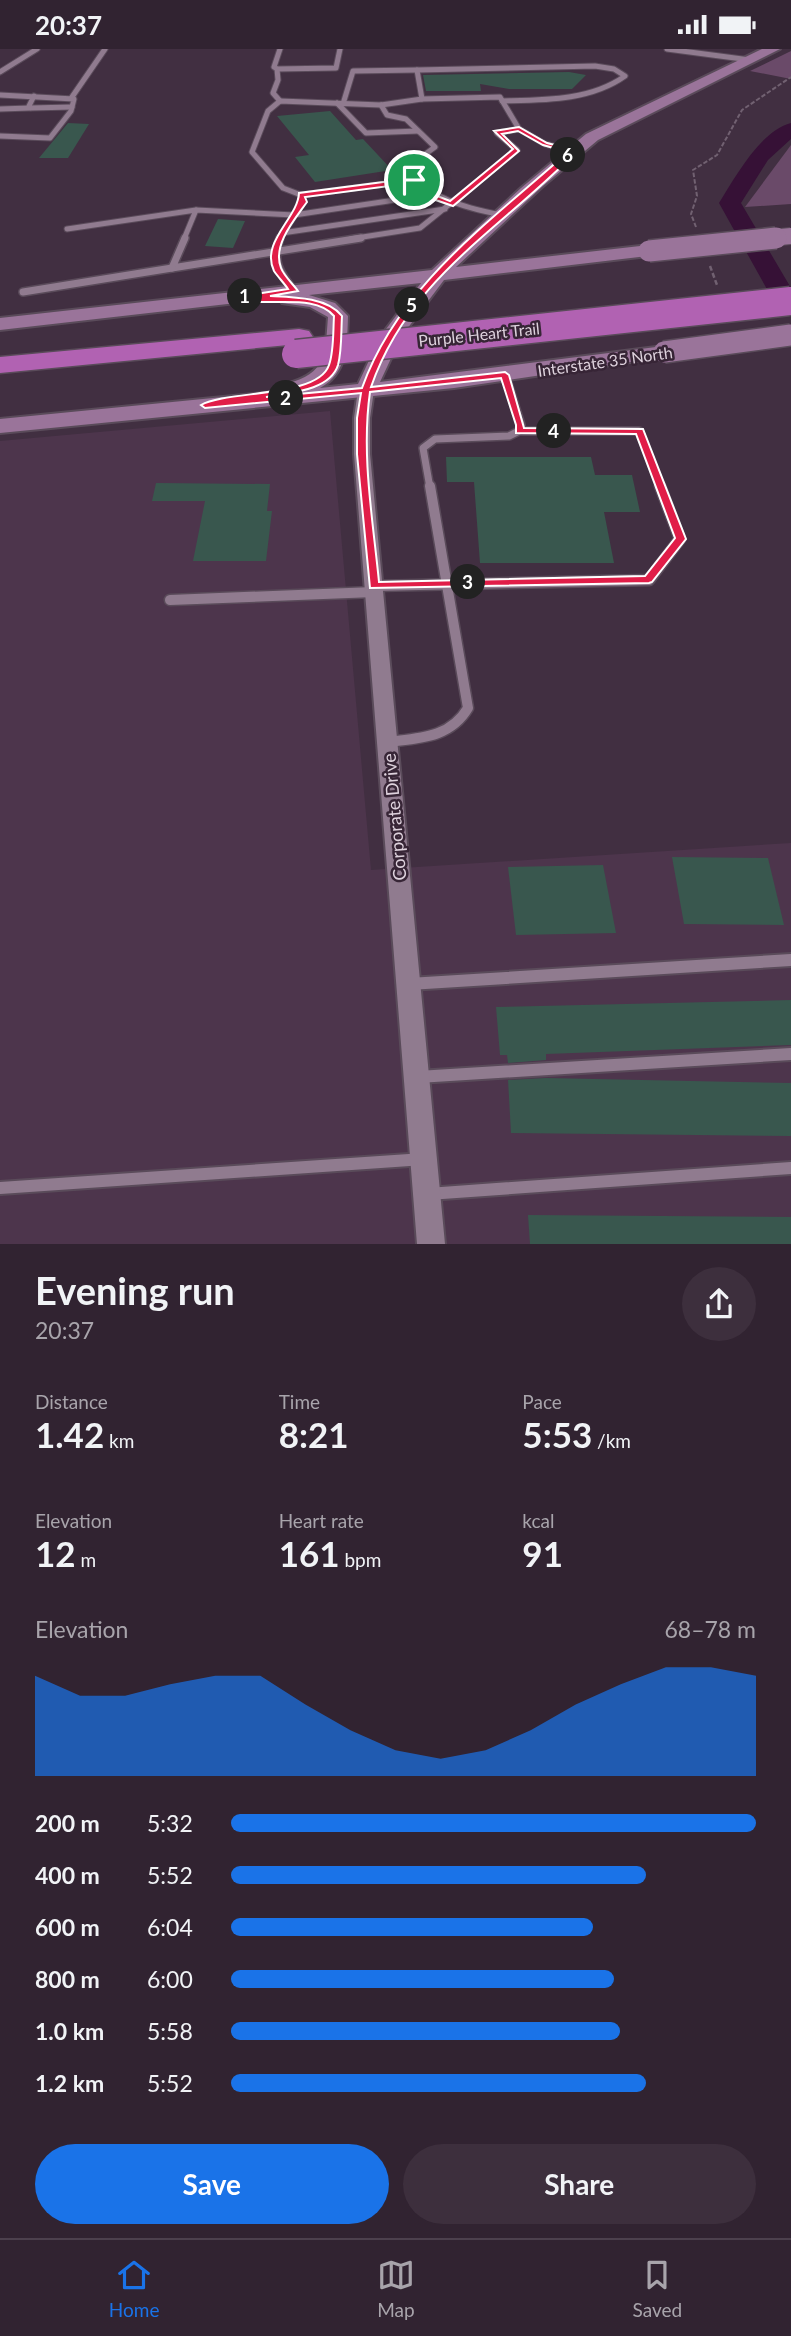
<!DOCTYPE html>
<html lang="en">
<head>
<meta charset="utf-8">
<style>
	:root { --surface:#312331; --page:#3d2f3d; --text:#f1f3f6; --muted:#a8a4ab; --line:#4c404d; --accent:#1a73e8 }
	body { margin:0; font-family:Lato,sans-serif; background:var(--page); color:var(--text); height:100vh; display:flex; flex-direction:column; font-size:26px; white-space:nowrap }
	* { box-sizing:border-box; margin:0 }
	p { font-size:23px; color:var(--muted) }
	.icon { flex:none; width:38px; height:38px; fill:none; stroke:currentColor; stroke-width:2; stroke-linecap:round; stroke-linejoin:round }
	.map { position:relative; height:1195px; overflow:hidden }
	.side { display:flex; flex-direction:column; background:var(--surface); flex:1 }
	.side>* { flex:none }
	.pin { position:absolute; display:grid; place-items:center; width:60px; height:60px; color:#fff; margin:-30px; border:4px solid #fff; border-radius:50%; box-shadow:0 2px 7px #0007 }
	.km { position:absolute; width:35px; height:35px; margin:-18px; border-radius:50%; background:#222; color:#fff; font-size:19px; line-height:35px; text-align:center }
	.round { display:grid; place-items:center; flex:none; width:74px; height:74px; border-radius:37px; background:var(--page) }
	.headline { display:flex; align-items:center; justify-content:space-between; height:119px; padding:0 35px }
	h1 { font-size:38px; font-weight:700; line-height:52px }
	.stats { display:grid; grid-template-columns:repeat(3,1fr); gap:10px; height:119px; padding:7px 35px }
	.stats div { display:grid; align-content:center }
	.stats b { font-size:35px; font-weight:700 }
	.stats small { font-size:19px; font-weight:400 }
	.stats p { font-size:19px }
	.chart { height:196px; padding:14px 35px }
	.chart p { display:flex; justify-content:space-between }
	.chart svg { width:100%; height:126px; margin-top:7px; fill:var(--accent); opacity:.7 }
	.action { display:flex; gap:14px; margin-top:auto; padding:14px 35px }
	.action a { flex:1; height:80px; border-radius:42px; background:var(--accent); color:#fff; font-size:28px; font-weight:700; line-height:80px; text-align:center }
	.action a+a { background:var(--page); color:var(--text) }
	ul { padding:0 35px; list-style:none; font-size:23px }
	li { display:grid; grid-template-columns:112px 84px 1fr; align-items:center; height:52px }
	li i { height:18px; border-radius:9px; background:var(--accent) }
	.status { display:flex; justify-content:space-between; align-items:center; height:49px; padding:0 35px; background:var(--surface); direction:ltr }
	.status svg { height:19px; fill:currentColor }
	.menu { display:flex; justify-content:space-around; align-items:center; height:98px; border-top:2px solid var(--line); background:var(--surface); font-size:19px; color:var(--muted) }
	.menu a { display:grid; justify-items:center; gap:4px }
	.menu .selected { color:var(--accent) }
	.map>svg:first-child { display:block }
	.built { fill:#4d354c }
	.green { fill:#6a4a69 }
	.lines { fill:none; stroke-linecap:round; stroke-linejoin:round }
	.river { fill:#361136; fill-rule:evenodd }
	.building { fill:#39574e }
	.lane-far3-casing { stroke:#5a4b5a; stroke-width:7 }
	.lane-far2-casing { stroke:#5a4b5a; stroke-width:10 }
	.lane-far1-casing { stroke:#5a4b5a; stroke-width:13 }
	.lane-casing { stroke:#5a4b5a; stroke-width:16 }
	.street-casing { stroke:#5a4b5a; stroke-width:4 }
	.secondary-casing { stroke:#5a4b5a; stroke-width:4 }
	.highway-casing { stroke:#5a4b5a; stroke-width:3 }
	.path-far1 { stroke:#716171; stroke-width:2; stroke-dasharray:4.5 2; stroke-linecap:butt }
	.path { stroke:#716171; stroke-width:2.5; stroke-dasharray:5 2.5; stroke-linecap:butt }
	.lane-far3 { stroke:#907b8f; stroke-width:5 }
	.lane-far2 { stroke:#907b8f; stroke-width:7 }
	.lane-far1 { stroke:#907b8f; stroke-width:10 }
	.lane { stroke:#907b8f; stroke-width:12 }
	.street { fill:#907b8f; fill-rule:evenodd }
	.secondary { fill:#9a749a; fill-rule:evenodd }
	.highway { fill:#b162b2; fill-rule:evenodd }
	.secondary-bridge-far1-casing { stroke:#5a4b5a; stroke-width:18; stroke-linecap:butt }
	.secondary-bridge-casing { stroke:#5a4b5a; stroke-width:24; stroke-linecap:butt }
	.highway-bridge-casing { stroke:#5a4b5a; stroke-width:31; stroke-linecap:butt }
	.secondary-bridge-far1 { stroke:#9a749a; stroke-width:16 }
	.secondary-bridge { stroke:#9a749a; stroke-width:21 }
	.highway-bridge { stroke:#b162b2; stroke-width:28 }
	.route { fill:#e11d48; stroke:#fff; stroke-width:2; fill-rule:evenodd }
	.labels { text-anchor:middle; dominant-baseline:central; stroke-width:5; stroke-linejoin:round; paint-order:stroke }
	.far-street-label { font-size:16px; fill:#ded2dd; stroke:#372536 }
	.street-label { font-size:18px; fill:#ded2dd; stroke:#372536 }
</style>
</head>
<body>
<div class="status"><b>20:37</b><svg viewBox="0 0 49 12"><path d="M0 12V9h3v3zM5 12V6h3v6zM10 12V3h3v9zM15 12V0h3v12zM26 1h20v11H26zM47 4h2v5h-2z"/></svg></div>
<div class="map">
<svg width="791" height="1195" viewBox="0 0 791 1195">
	<rect width="100%" height="100%" fill="#412f41"/>
	<!-- built -->
	<polygon class="built" points="330,362 371,821 791,794 791,1195 0,1195 0,392"/>
	<!-- green -->
	<g class="green">
		<polygon points="791,2 791,30 750,22"/>
		<polygon points="791,96 791,155 745,158"/>
	</g>
	<g class="lines">
		<!-- river -->
		<path class="river" d="M791,74V90L768,111L741,154L791,239V268L782,265L778,260L719,154C735,129 760,82 791,74Z"/>
	</g>
	<!-- building -->
	<g class="building">
		<polygon points="569,23 586,26 572,40 509,40 480,35 481,42 426,42 423,26"/>
		<polygon points="330,62 356,91 363,90 392,121 315,133 295,108 309,106 277,67"/>
		<polygon points="68,74 89,75 68,109 39,109"/>
		<polygon points="218,170 245,172 233,199 205,197"/>
		<polygon points="446,408 591,408 595,426 632,426 640,463 604,463 614,514 480,514 474,433 447,433"/>
		<polygon points="156,434 270,435 267,462 272,462 266,512 193,512 205,452 152,452"/>
		<polygon points="672,808 768,809 784,876 684,875"/>
		<polygon points="603,816 616,884 516,886 508,818"/>
		<polygon points="791,951 791,996 546,1005 546,1011 508,1014 507,1006 500,1006 496,958"/>
		<polygon points="546,1029 791,1034 791,1087 511,1084 508,1031"/>
		<polygon points="528,1166 791,1168 791,1195 530,1195"/>
	</g>
	<g class="lines">
		<defs>
			<g id="lane-far3">
				<polyline points="280,0 274,18 277,20 278,31 273,44 280,52"/>
				<polyline points="667,0 750,11"/>
				<polyline points="277,20 336,19 340,0"/>
				<polyline points="0,23 37,0"/>
				<polyline points="0,46 74,50 71,62 50,89 0,87"/>
				<polyline points="34,47 29,57 31,59 72,58"/>
				<polyline points="72,48 105,0"/>
				<path d="M422,50L417,21L595,17L614,20L625,27C590,52 543,51 502,52"/>
				<polyline points="337,54 366,84 418,82"/>
				<polyline points="343,55 353,22 417,21"/>
				<path d="M381,56L387,66L406,70L435,98L405,120C432,150 462,158 501,166"/>
				<polyline points="0,60 30,59"/>
				<polyline points="301,146 414,131"/>
				<polyline points="67,180 196,161"/>
				<polyline points="282,184 445,160"/>
				<polyline points="184,190 196,161 294,166 429,146"/>
				<polyline points="280,190 303,153 301,146 283,139 252,103 268,62 280,52 381,56 422,50 500,48 519,80"/>
				<polyline points="350,190 420,179 517,101 497,84 519,80 545,95 573,102"/>
			</g>
			<g id="lane-far2">
				<polyline points="185,189 172,219 361,189"/>
				<path d="M280,189C271,212 280,224 294,242"/>
				<polyline points="23,243 172,219"/>
				<polyline points="519,382 639,382 661,439"/>
				<polyline points="430,439 423,399 435,390 509,387 519,382 521,376 505,325"/>
			</g>
			<g id="lane-far1">
				<polyline points="374,537 649,531 680,490 660,437"/>
				<polyline points="170,551 374,543"/>
				<path d="M388,693C420,689 450,689 468,659L430,437"/>
			</g>
			<g id="lane">
				<polyline points="409,935 791,911"/>
				<polyline points="418,1028 791,1005"/>
				<polyline points="0,1139 424,1110"/>
				<polyline points="428,1145 791,1119"/>
			</g>
			<polygon id="street" points="366,336 374,341 370,369 370,405 445,1195 417,1195 354,405 354,369 358,341"/>
			<path id="secondary" d="M762,0H780L598,91L543,137L456,218L649,196L658,202L656,206L444,231L401,288L380,333L664,297L671,299L675,303L671,307L454,339L0,384V370L284,342L286,335C327,324 325,306 328,268L310,258L282,254L279,249L0,281V269L432,221L521,139L586,85ZM421,234L380,288L358,335L320,339C348,324 347,294 348,267L335,254L309,246Z"/>
			<polygon id="highway" points="299,280 309,282 313,288 309,294 0,324 0,308"/>
		</defs>
		<!-- lane-far3 casing -->
		<use href="#lane-far3" class="lane-far3-casing"/>
		<!-- lane-far2 casing -->
		<use href="#lane-far2" class="lane-far2-casing"/>
		<!-- lane-far1 casing -->
		<use href="#lane-far1" class="lane-far1-casing"/>
		<!-- lane casing -->
		<use href="#lane" class="lane-casing"/>
		<!-- street casing -->
		<use href="#street" class="street-casing"/>
		<!-- secondary casing -->
		<use href="#secondary" class="secondary-casing"/>
		<!-- highway casing -->
		<use href="#highway" class="highway-casing"/>
		<!-- path-far1 -->
		<polyline class="path-far1" points="696,178 691,165 697,147 693,121 717,106 742,61 791,28"/>
		<!-- path -->
		<polyline class="path" points="710,217 717,236"/>
		<!-- lane-far3 -->
		<use href="#lane-far3" class="lane-far3"/>
		<!-- lane-far2 -->
		<use href="#lane-far2" class="lane-far2"/>
		<!-- lane-far1 -->
		<use href="#lane-far1" class="lane-far1"/>
		<!-- lane -->
		<use href="#lane" class="lane"/>
		<!-- street -->
		<use href="#street" class="street"/>
		<!-- secondary -->
		<use href="#secondary" class="secondary"/>
		<!-- highway -->
		<use href="#highway" class="highway"/>
		<defs>
			<polyline id="secondary-bridge-far1" points="760,190 791,187"/>
			<g id="secondary-bridge">
				<polyline points="649,202 776,189"/>
				<polyline points="664,303 791,286"/>
			</g>
			<polyline id="highway-bridge" points="296,305 791,252"/>
		</defs>
		<!-- secondary-bridge-far1 casing -->
		<use href="#secondary-bridge-far1" class="secondary-bridge-far1-casing"/>
		<!-- secondary-bridge casing -->
		<use href="#secondary-bridge" class="secondary-bridge-casing"/>
		<!-- highway-bridge casing -->
		<use href="#highway-bridge" class="highway-bridge-casing"/>
		<!-- secondary-bridge-far1 -->
		<use href="#secondary-bridge-far1" class="secondary-bridge-far1"/>
		<!-- secondary-bridge -->
		<use href="#secondary-bridge" class="secondary-bridge"/>
		<!-- highway-bridge -->
		<use href="#highway-bridge" class="highway-bridge"/>
	</g>
	<!-- route -->
	<path class="route" d="M519,78L547,94L577,102C502,180 409,228 371,338L505,323L509,326L524,379L643,380L686,490L652,533L649,534L370,539L357,405V369L361,344L205,359L201,356C227,341 318,349 329,316C334,302 333,282 334,267C313,242 262,261 237,248L288,240C284,234 278,228 274,222C260,193 298,169 299,144L414,129L432,145L450,152L513,100L494,82ZM518,82L543,96L568,103C491,172 398,237 362,339L266,348C288,344 330,342 338,316C342,301 341,282 342,267C327,248 293,248 270,247L298,242C293,235 284,227 281,219C272,196 295,170 307,153L305,148L412,134L427,148L453,157L519,102L502,85ZM501,329L516,376V384L636,385L675,489L645,527L379,533C373,471 361,406 370,343Z"/>
	<g class="labels">
		<!-- far-street labels -->
		<g class="far-street-label">
			<text transform="translate(479 285) rotate(-6)">Purple Heart Trail</text>
			<text transform="translate(605 312) rotate(-8)">Interstate 35 North</text>
		</g>
		<!-- street labels -->
		<g class="street-label">
			<text transform="translate(394 768) rotate(-95)">Corporate Drive</text>
		</g>
	</g>
</svg>
<div class="pin" style="left:414px;top:131px;background:#1e9e55"><svg class="icon" aria-label="arrive" viewBox="0 0 24 24"><path d="M6 21V4h12l-3 4 3 4H6"/></svg></div>
<b class="km" style="left:245px;top:247px">1</b>
<b class="km" style="left:286px;top:349px">2</b>
<b class="km" style="left:468px;top:533px">3</b>
<b class="km" style="left:554px;top:382px">4</b>
<b class="km" style="left:412px;top:256px">5</b>
<b class="km" style="left:568px;top:106px">6</b>
</div>
<section class="side">
<div class="headline"><div><h1>Evening run</h1><p>20:37</p></div><a class="round"><svg class="icon" aria-label="share" viewBox="0 0 24 24"><path d="M12 15V3M7 8l5-5 5 5M5 13v7h14v-7"/></svg></a></div>
<div class="stats">
<div><p>Distance</p><b>1.42<small> km</small></b></div>
<div><p>Time</p><b>8:21</b></div>
<div><p>Pace</p><b>5:53<small> /km</small></b></div>
</div>
<div class="stats">
<div><p>Elevation</p><b>12<small> m</small></b></div>
<div><p>Heart rate</p><b>161<small> bpm</small></b></div>
<div><p>kcal</p><b>91</b></div>
</div>
<div class="chart"><p><span>Elevation</span>68–78 m</p>
<svg viewBox="0 0 160 44" preserveAspectRatio="none"><path d="M0 44V9L10 16L20 16L30 12L40 9L50 9L60 19L70 28L80 35L90 38L100 35L110 28L120 19L130 12L140 6L150 6L160 9V44z"/></svg>
</div>
<ul>
<li><b>200 m</b>5:32<i style="width:100%"></i></li>
<li><b>400 m</b>5:52<i style="width:79%"></i></li>
<li><b>600 m</b>6:04<i style="width:69%"></i></li>
<li><b>800 m</b>6:00<i style="width:73%"></i></li>
<li><b>1.0 km</b>5:58<i style="width:74%"></i></li>
<li><b>1.2 km</b>5:52<i style="width:79%"></i></li>
</ul>
<div class="action"><a>Save</a><a>Share</a></div>
</section>
<nav class="menu">
<a class="selected"><svg class="icon" aria-label="home" viewBox="0 0 24 24"><path d="M3 11l9-7 9 7M6 9v11h12V9"/></svg>Home</a>
<a><svg class="icon" aria-label="map" viewBox="0 0 24 24"><path d="M3 6l6-2 6 2 6-2v14l-6 2-6-2-6 2zM9 4v14M15 6v14"/></svg>Map</a>
<a><svg class="icon" aria-label="saved" viewBox="0 0 24 24"><path d="M7 4h10v16l-5-4-5 4z"/></svg>Saved</a>
</nav>
</body>
</html>
